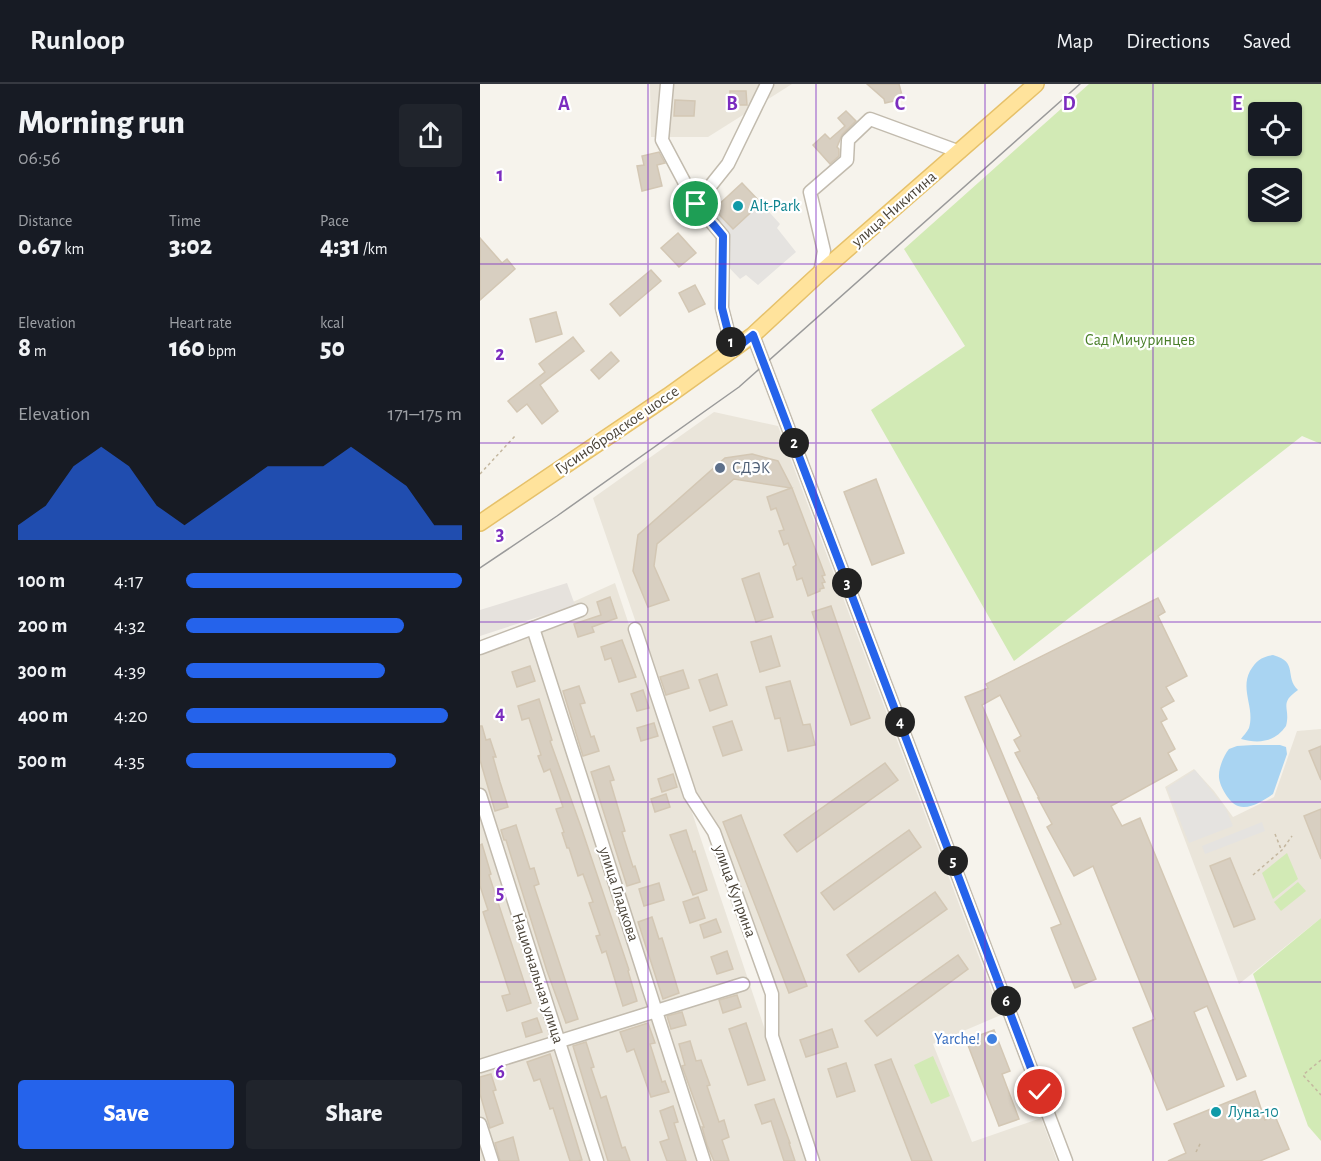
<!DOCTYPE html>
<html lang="en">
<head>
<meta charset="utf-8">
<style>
	:root { --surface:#171b24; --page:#20242c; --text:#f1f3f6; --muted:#9ea1a6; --line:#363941; --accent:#2563eb }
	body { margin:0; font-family:"Alegreya Sans",sans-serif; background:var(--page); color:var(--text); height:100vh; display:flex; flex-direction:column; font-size:22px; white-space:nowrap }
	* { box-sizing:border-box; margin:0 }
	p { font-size:20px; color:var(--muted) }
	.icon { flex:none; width:33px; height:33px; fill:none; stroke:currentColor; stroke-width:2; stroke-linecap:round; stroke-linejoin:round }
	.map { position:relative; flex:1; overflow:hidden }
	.side { display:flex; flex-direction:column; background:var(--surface); width:480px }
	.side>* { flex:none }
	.fabs { position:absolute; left:768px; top:18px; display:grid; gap:12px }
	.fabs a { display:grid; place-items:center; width:54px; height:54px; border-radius:6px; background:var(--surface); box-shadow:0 2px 4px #0004; font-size:30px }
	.pin { position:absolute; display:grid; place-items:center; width:51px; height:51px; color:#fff; margin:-26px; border:3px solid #fff; border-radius:50%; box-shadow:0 2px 6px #0007 }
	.km { position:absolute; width:30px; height:30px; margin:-15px; border-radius:50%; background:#222; color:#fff; font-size:16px; line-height:30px; text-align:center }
	.round { display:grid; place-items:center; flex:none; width:63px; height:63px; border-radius:6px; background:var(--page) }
	.headline { display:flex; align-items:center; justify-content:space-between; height:102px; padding:0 18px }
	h1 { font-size:33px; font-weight:800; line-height:45px }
	.figures { display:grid; grid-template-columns:repeat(3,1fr); gap:9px; height:102px; padding:6px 18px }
	.figures div { display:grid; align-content:center }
	.figures b { font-size:26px; font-weight:800 }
	.figures small { font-size:16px; font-weight:400 }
	.figures p { font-size:16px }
	.chart { height:168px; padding:12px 18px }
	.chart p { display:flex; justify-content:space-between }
	.chart svg { width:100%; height:108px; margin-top:6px; fill:var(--accent); opacity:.7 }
	.primary-button { display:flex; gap:12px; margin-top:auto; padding:12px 18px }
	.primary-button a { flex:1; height:69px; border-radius:6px; background:var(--accent); color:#fff; font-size:24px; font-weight:800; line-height:69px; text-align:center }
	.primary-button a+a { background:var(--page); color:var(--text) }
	ul { padding:0 18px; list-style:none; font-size:20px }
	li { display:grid; grid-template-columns:96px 72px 1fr; align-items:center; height:45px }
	li i { height:15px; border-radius:8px; background:var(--accent) }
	header { display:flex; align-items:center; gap:36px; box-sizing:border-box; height:84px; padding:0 30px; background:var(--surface); border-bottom:2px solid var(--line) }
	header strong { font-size:28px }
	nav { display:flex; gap:33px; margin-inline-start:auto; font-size:21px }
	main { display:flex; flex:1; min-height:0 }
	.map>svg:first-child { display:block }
	.residential { fill:#eae5da }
	.industrial { fill:#e6e2dd }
	.green { fill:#d2eab5; fill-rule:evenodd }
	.parking { fill:#e5e3e0 }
	.water { fill:#a9d4f2 }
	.building { fill:#d8cfc1; stroke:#d3c7b4; stroke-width:1.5 }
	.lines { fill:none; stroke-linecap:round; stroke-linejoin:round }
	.minor-casing { stroke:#c2bbae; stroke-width:15 }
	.major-casing { stroke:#e6c16a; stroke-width:18 }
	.path { stroke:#c4b79f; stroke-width:1.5; stroke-dasharray:3 3; stroke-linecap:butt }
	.minor { stroke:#fff; stroke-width:12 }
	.major { stroke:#ffe39c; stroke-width:15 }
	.tram { stroke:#9a9a9a; stroke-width:1.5 }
	.route-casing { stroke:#fff; stroke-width:12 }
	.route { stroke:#2563eb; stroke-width:8 }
	.grid { fill:none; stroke:#7b2cbf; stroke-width:1.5; stroke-opacity:0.55 }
	.culture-dot { fill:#0f9aa8; stroke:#fff; stroke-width:2 }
	.service-dot { fill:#5c6f8a; stroke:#fff; stroke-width:2 }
	.shop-dot { fill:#3f7fe0; stroke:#fff; stroke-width:2 }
	.labels { text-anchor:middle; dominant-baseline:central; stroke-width:4.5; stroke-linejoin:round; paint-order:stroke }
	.culture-label { font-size:16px; fill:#0d838f; stroke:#fff; text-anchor:start }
	.street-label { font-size:16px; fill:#4b4439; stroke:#fff }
	.park-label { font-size:16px; fill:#4a7f2a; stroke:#fff }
	.service-label { font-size:16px; fill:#4e5e75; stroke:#fff; text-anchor:start }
	.shop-label { font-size:16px; fill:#366cbe; stroke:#fff; text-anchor:end }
	.grid-label { font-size:20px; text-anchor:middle; font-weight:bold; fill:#7b2cbf; stroke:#fff; stroke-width:4.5; stroke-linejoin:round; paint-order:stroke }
</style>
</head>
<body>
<header>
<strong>Runloop</strong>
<nav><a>Map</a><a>Directions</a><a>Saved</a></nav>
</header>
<main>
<section class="side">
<div class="headline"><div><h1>Morning run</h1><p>06:56</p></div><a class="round"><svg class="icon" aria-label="share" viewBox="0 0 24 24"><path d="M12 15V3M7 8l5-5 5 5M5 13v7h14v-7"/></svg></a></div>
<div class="figures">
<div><p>Distance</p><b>0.67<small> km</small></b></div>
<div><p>Time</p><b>3:02</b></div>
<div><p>Pace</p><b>4:31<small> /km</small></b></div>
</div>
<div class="figures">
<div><p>Elevation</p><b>8<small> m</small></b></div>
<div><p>Heart rate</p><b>160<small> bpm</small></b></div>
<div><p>kcal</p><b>50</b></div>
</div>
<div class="chart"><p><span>Elevation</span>171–175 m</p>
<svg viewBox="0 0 160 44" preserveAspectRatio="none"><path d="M0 44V38L10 30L20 14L30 6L40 14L50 30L60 38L70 30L80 22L90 14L100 14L110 14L120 6L130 14L140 22L150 38L160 38V44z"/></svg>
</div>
<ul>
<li><b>100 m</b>4:17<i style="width:100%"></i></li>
<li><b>200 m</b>4:32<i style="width:79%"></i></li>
<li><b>300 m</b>4:39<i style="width:72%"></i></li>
<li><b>400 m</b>4:20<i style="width:95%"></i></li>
<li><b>500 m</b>4:35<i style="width:76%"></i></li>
</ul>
<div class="primary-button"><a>Save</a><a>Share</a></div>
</section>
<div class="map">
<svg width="841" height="1077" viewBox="0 0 841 1077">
	<rect width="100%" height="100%" fill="#f6f3ec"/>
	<!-- residential -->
	<g class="residential">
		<polygon points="170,0 312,0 228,53 171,53"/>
		<polygon points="234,328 298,342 521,931 453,960 492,1058 561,1034 577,1077 338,1077 298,949 296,906 213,704 113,414"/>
		<polygon points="135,499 329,1077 0,1077 0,560"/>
		<polygon points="841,645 841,834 759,900 685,703 714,685 734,707 753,733 794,713 817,647"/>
	</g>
	<!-- industrial -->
	<polygon class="industrial" points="87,499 95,521 0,552 0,526"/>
	<!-- green -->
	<g class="green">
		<path d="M609,0H841V360L822,352L534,577L391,326L485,262L424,165ZM778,28H812V62H778ZM778,94H812V128H778Z"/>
		<polygon points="807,769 818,795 793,815 782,789"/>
		<polygon points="818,798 826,807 801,827 794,818"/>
		<polygon points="841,834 841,1057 828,1042 773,890"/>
		<polygon points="453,972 470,1012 451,1020 434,981"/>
	</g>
	<!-- parking -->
	<g class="parking">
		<polygon points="281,119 300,140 297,144 316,168 278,201 266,191 260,195 236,170 245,162 222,136 234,125 253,145"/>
		<polygon points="715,686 746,725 753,742 709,759 687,704"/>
		<polygon points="782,738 785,747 725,770 722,762"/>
	</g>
	<!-- water -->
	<g class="water">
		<path d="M793,571C819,578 804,593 818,606C798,620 811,623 806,642C795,658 779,660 761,655C763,652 767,648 769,644C775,624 760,606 770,587C776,577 781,573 793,571Z"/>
		<path d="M773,661H800L806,663L807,670L793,710C784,716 770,726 758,722C749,719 738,700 739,691C739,683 744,671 749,665L757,662Z"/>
	</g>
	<!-- building -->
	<g class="building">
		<polygon points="387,0 419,0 423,15 405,19 404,15"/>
		<polygon points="250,7 266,7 267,21 250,21"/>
		<polygon points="195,16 215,17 214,32 194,32"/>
		<polygon points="366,27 376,37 362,51 357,63 359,65 359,72 350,80 333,61 345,50 350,55 365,42 358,34"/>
		<polygon points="179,68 185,79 177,81 182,102 162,107 157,82 164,81 162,72"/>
		<polygon points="262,99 281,119 253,145 234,125"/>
		<polygon points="198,149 216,169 199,183 181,164"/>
		<polygon points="0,154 22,179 27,175 35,185 0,216"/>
		<polygon points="171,186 181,197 140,232 130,220"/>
		<polygon points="215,201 225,220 209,228 199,209"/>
		<polygon points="76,228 82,250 56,258 50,235"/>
		<polygon points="93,253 104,267 60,301 78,327 62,340 47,320 37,328 28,317 65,288 59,280"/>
		<polygon points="131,268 139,277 119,295 111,286"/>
		<polygon points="272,370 298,377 312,404 345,491 342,492 345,498 342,499 344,504 340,505 340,507 328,512 322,494 317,496 313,483 316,481 308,459 304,461 299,447 304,446 296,424 291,426 287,413 311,404 254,395 177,460 174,482 189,516 168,523 153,487 158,451 245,374"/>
		<polygon points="396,395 424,469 392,481 364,408"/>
		<polygon points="279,489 293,533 276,538 262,495"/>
		<polygon points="130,513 137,534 112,543 114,548 98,553 94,540 121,531 117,518"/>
		<polygon points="678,514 685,528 678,532 707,592 686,603 694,617 681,624 687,635 681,638 695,665 688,669 697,686 631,722 642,742 660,734 766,992 757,996 727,922 714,928 744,1002 687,1026 653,944 675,935 613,782 594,792 567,743 572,740 558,714 559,714 535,669 540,667 534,656 541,652 520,611 502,621 616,895 595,904 571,844 581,840 485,613 508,604 506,600"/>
		<polygon points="351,522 390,634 371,641 332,528"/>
		<polygon points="291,552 300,582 280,588 271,558"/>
		<polygon points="142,556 156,593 139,598 131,574 125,576 121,563"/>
		<polygon points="50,582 55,597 37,603 32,588"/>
		<polygon points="203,586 209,604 186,611 180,593"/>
		<polygon points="237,590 247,621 230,627 219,596"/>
		<polygon points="310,597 323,641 330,640 335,661 308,667 300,634 295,635 286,603"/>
		<polygon points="99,602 105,619 100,620 111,653 114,652 119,667 103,672 83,607"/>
		<polygon points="163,606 169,624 157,627 151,610"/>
		<polygon points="59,615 72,656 70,657 101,743 149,886 148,887 157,917 143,922 126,867 122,869 116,852 120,851 109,819 113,818 103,790 98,792 89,764 87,764 82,749 84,748 76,725 83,723 70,685 64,688 58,672 61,671 49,634 42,636 38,622"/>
		<polygon points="252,637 262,666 243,672 233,643"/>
		<polygon points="174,639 178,652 161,657 157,644"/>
		<polygon points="0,642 2,642 6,656 10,655 16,673 13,673 20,698 28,723 15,727 0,676"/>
		<polygon points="841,662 841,696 829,667"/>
		<polygon points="405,679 418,696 317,768 304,751"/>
		<polygon points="129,682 134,696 130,697 145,747 142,748 153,783 155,782 160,798 147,802 111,688"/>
		<polygon points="193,690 197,703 182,708 178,695"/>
		<polygon points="186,710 190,723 175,728 171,715"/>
		<polygon points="841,725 841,775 824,732"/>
		<polygon points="261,731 327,902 309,909 243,738"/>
		<polygon points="36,741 50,785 54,784 59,800 54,802 98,935 86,939 67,887 26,756 24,756 21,746"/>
		<polygon points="206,746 213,768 215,767 227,806 213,811 190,751"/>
		<polygon points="429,746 441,763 354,826 341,809"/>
		<polygon points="2,760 11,790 9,791 51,919 27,927 22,912 30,910 3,828 8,826 0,802 0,761"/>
		<polygon points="750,774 775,835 754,843 730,782"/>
		<polygon points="179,799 184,816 164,822 159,805"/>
		<polygon points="455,808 467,825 379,888 367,871"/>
		<polygon points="218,813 225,834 210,839 203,818"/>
		<polygon points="172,833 179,855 182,854 199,909 183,915 158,838"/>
		<polygon points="236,835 241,848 224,854 220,841"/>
		<polygon points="247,867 253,885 237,890 231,873"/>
		<polygon points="478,871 488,885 397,952 385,937"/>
		<polygon points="257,911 261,923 243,929 239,916"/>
		<polygon points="202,928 206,941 191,945 187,932"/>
		<polygon points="57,934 62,948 46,953 42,939"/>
		<polygon points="168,939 175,959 170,960 182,998 185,997 189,1008 171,1013 154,965 147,968 140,948"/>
		<polygon points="266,939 285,996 268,1001 249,945"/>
		<polygon points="352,945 358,963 326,973 320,956"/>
		<polygon points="514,946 530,987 522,990 539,1035 519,1042 486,956"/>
		<polygon points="210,957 216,977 221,976 226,990 230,1001 227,1002 239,1038 244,1036 249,1053 242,1056 249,1077 234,1077 227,1061 222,1043 224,1043 202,982 205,981 199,960"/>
		<polygon points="106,958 114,983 111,984 121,1014 126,1012 142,1064 145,1063 150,1077 128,1077 93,962"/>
		<polygon points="70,970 102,1076 98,1077 90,1077 73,1024 70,1025 60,995 54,997 47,978"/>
		<polygon points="411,975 452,1077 432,1077 395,981"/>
		<polygon points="366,979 375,1007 357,1013 348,985"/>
		<polygon points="11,990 16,1006 13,1007 23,1039 10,1044 0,1010 0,993"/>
		<polygon points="775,1007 785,1036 795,1032 809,1065 780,1077 688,1077 706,1069 694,1040"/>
		<polygon points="294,1015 310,1059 309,1059 315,1077 304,1077 291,1037 282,1040 275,1021"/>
		<polygon points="193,1022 198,1038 194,1039 206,1077 187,1077 180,1058 189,1055 180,1027"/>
		<polygon points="33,1053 39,1077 20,1077 15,1059"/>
	</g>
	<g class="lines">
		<defs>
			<g id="minor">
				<polyline points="187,0 182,56 216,120"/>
				<polyline points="340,189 344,167 330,108 367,76 368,56 390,35 480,68"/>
				<polyline points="273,251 586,1077"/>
				<polyline points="253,267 242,224 243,152 216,120 248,80 287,0"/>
				<polyline points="53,544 224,1077"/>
				<polyline points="155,545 210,711 234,748 292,910 292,952 333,1077"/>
				<polyline points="0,564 101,526"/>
				<polyline points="0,711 117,1077"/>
				<polyline points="0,982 263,900"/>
				<polyline points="0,1040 12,1077"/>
			</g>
			<polyline id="major" points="0,439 188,312 273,251 340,189 556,0"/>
		</defs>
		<!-- minor casing -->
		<use href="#minor" class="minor-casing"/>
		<!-- major casing -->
		<use href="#major" class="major-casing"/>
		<!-- path -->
		<g class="path">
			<polyline points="0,390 35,352"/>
			<polyline points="795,750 801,765"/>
			<polyline points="773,791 802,766 812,752"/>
			<polyline points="841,976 823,991 841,1011"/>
			<polyline points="716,1068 721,1058"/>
		</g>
		<!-- minor -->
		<use href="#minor" class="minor"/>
		<!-- major -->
		<use href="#major" class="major"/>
		<!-- tram -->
		<polyline class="tram" points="0,484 77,432 259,303 600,0"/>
	</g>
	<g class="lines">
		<defs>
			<polyline id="route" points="216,120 243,152 242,224 253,267 273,251 560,1008"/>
		</defs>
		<!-- route casing -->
		<use href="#route" class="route-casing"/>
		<!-- route -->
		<use href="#route" class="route"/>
	</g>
	<!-- grid -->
	<path class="grid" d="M168,0V1077M336,0V1077M505,0V1077M673,0V1077M0,180H841M0,359H841M0,538H841M0,718H841M0,898H841"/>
	<!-- markers -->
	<g class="culture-dot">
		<circle cx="258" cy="122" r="6"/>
		<circle cx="736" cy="1028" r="6"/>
	</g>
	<circle class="service-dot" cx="240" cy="384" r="6"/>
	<circle class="shop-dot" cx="512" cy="955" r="6"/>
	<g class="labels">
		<!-- culture labels -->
		<g class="culture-label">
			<text x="270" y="122">Alt-Park</text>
			<text x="748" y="1028">Луна-10</text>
		</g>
		<!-- street labels -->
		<g class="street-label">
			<text transform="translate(414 125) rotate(-41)">улица Никитина</text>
			<text transform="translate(137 346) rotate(-34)">Гусинобродское шоссе</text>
			<text transform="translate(255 807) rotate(70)">улица Куприна</text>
			<text transform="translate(139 810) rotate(72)">улица Гладкова</text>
			<text transform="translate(58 894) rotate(72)">Национальная улица</text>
		</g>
		<!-- park labels -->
		<g class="park-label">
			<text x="660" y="256">Сад Мичуринцев</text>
		</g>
		<!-- service labels -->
		<g class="service-label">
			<text x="252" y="384">СДЭК</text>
		</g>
		<!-- shop labels -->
		<g class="shop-label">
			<text x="500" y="955">Yarche!</text>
		</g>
	</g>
	<g class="grid-label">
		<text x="84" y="26">A</text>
		<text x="252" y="26">B</text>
		<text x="420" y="26">C</text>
		<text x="589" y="26">D</text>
		<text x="757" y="26">E</text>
		<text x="20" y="97">1</text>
		<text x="20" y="276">2</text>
		<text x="20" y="456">3</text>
		<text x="20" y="635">4</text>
		<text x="20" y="815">5</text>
		<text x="20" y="994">6</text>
	</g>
</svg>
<div class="fabs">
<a><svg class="icon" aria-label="locate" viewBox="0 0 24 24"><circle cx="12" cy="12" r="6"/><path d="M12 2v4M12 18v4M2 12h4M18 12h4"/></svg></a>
<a><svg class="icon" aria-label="layers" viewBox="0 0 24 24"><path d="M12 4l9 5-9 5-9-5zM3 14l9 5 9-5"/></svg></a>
</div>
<div class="pin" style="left:216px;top:120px;background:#1e9e55"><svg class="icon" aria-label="arrive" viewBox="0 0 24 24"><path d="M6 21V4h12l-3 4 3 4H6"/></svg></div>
<div class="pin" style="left:560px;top:1008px;background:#d93025"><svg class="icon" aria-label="check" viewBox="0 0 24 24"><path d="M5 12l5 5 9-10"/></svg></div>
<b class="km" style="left:251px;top:258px">1</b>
<b class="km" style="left:314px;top:359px">2</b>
<b class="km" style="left:367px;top:499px">3</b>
<b class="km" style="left:420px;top:638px">4</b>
<b class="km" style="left:473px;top:777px">5</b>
<b class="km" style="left:526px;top:917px">6</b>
</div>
</main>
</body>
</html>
